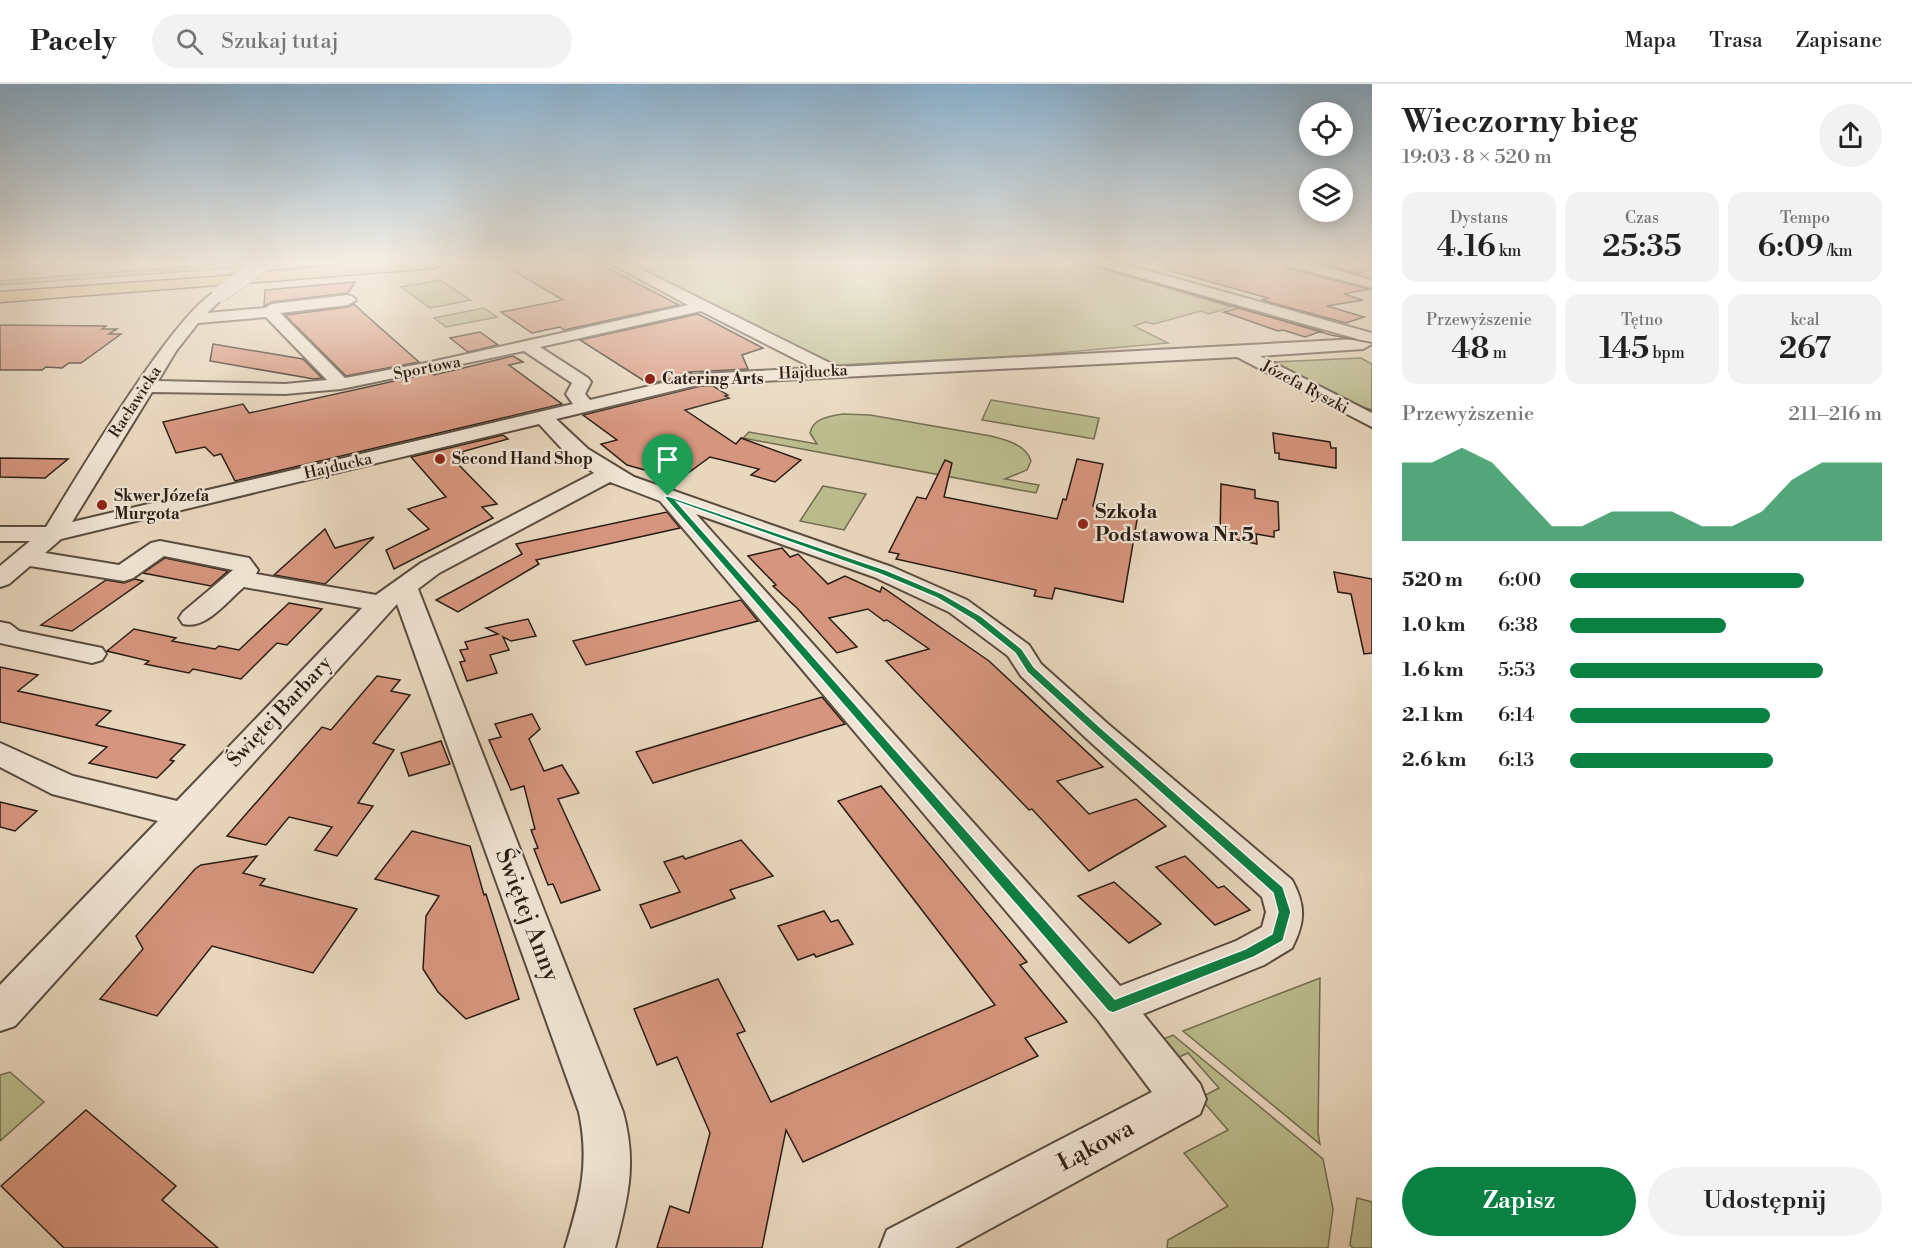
<!DOCTYPE html>
<html lang="pl">
<head>
<meta charset="utf-8">
<style>
	:root { --surface:#fff; --page:#f2f2f2; --text:#222; --muted:#767676; --line:#e0e0e0; --accent:#0b8043 }
	body { margin:0; font-family:"Libre Bodoni",serif; background:var(--page); color:var(--text); height:100vh; display:flex; flex-direction:column; font-size:22px; white-space:nowrap }
	* { box-sizing:border-box; margin:0 }
	p { font-size:20px; color:var(--muted) }
	.icon { flex:none; width:33px; height:33px; fill:none; stroke:currentColor; stroke-width:2; stroke-linecap:round; stroke-linejoin:round }
	.map { position:relative; flex:1; overflow:hidden }
	.panel { display:flex; flex-direction:column; background:var(--surface); width:540px }
	.panel>* { flex:none }
	.buttons { position:absolute; left:1299px; top:18px; display:grid; gap:12px }
	.buttons a { display:grid; place-items:center; width:54px; height:54px; border-radius:50%; background:var(--surface); box-shadow:0 3px 15px #0003; font-size:30px }
	.pin { position:absolute; display:grid; place-items:center; width:51px; height:51px; color:#fff; margin:-62px -26px; border-radius:50% 50% 50% 0; rotate:-45deg; box-shadow:0 0 6px #0007 }
	.pin .icon { rotate:45deg }
	.round { display:grid; place-items:center; flex:none; width:63px; height:63px; border-radius:32px; background:var(--page) }
	.headline { display:flex; align-items:center; justify-content:space-between; height:102px; padding:0 30px }
	h1 { font-size:33px; font-weight:600; line-height:45px }
	.metrics { display:grid; grid-template-columns:repeat(3,1fr); gap:9px; height:102px; padding:6px 30px }
	.metrics div { display:grid; align-content:center; border-radius:15px; background:var(--page); text-align:center }
	.metrics b { font-size:30px; font-weight:600 }
	.metrics small { font-size:16px; font-weight:400 }
	.metrics p { font-size:16px }
	.chart { height:168px; padding:12px 30px }
	.chart p { display:flex; justify-content:space-between }
	.chart svg { width:100%; height:108px; margin-top:6px; fill:var(--accent); opacity:.7 }
	.primary-button { display:flex; gap:12px; margin-top:auto; padding:12px 30px }
	.primary-button a { flex:1; height:69px; border-radius:36px; background:var(--accent); color:#fff; font-size:24px; font-weight:600; line-height:69px; text-align:center }
	.primary-button a+a { background:var(--page); color:var(--text) }
	ul { padding:0 30px; list-style:none; font-size:20px }
	li { display:grid; grid-template-columns:96px 72px 1fr; align-items:center; height:45px }
	li i { height:15px; border-radius:8px; background:var(--accent) }
	header { display:flex; align-items:center; gap:36px; box-sizing:border-box; height:84px; padding:0 30px; background:var(--surface); border-bottom:2px solid var(--line) }
	header strong { font-size:28px }
	nav { display:flex; gap:33px; margin-inline-start:auto; font-size:21px }
	.search { width:420px; height:54px; background:var(--page); display:flex; align-items:center; gap:15px; box-sizing:border-box; padding:0 21px; border-radius:33px; color:var(--muted); font-size:22px }
	main { display:flex; flex:1; min-height:0 }
	.map>svg:first-child { display:block }
	.green { fill:#bbbc8e; stroke:#726c50; stroke-width:1.5 }
	.building { fill:#d6957e; stroke:#291d13; stroke-width:1.5 }
	.lines { fill:none; stroke-linecap:round; stroke-linejoin:round }
	.minor-casing { stroke:#594b3e; stroke-width:4 }
	.major-casing { stroke:#291d13; stroke-width:3 }
	.minor { fill:#f0e4d4; fill-rule:evenodd }
	.major { fill:#e4bb7e; fill-rule:evenodd }
	.tram { stroke:#291d13; stroke-width:1.5 }
	.minor-bridge-casing { stroke:#594b3e; stroke-width:17; stroke-linecap:butt }
	.minor-bridge { stroke:#f0e4d4; stroke-width:16 }
	.route { fill:#0b8043; stroke:#fff; stroke-width:1.5; fill-rule:evenodd }
	.poi-dot { fill:#8f2418; stroke:#f0e4d4; stroke-width:2 }
	.labels { text-anchor:middle; dominant-baseline:central; stroke-width:4.5; stroke-linejoin:round; paint-order:stroke }
	.far-street-label { font-size:16px; fill:#291d13; stroke:#f0e4d4 }
	.far-poi-label { font-size:16px; font-weight:bold; fill:#291d13; stroke:#f0e4d4; text-anchor:start }
	.poi-label { font-size:20px; font-weight:bold; fill:#291d13; stroke:#f0e4d4; text-anchor:start }
	.street-label { font-size:20px; fill:#291d13; stroke:#f0e4d4 }
	.near-street-label { font-size:24px; fill:#291d13; stroke:#f0e4d4 }
</style>
</head>
<body>
<header>
<strong>Pacely</strong>
<div class="search"><svg class="icon" aria-label="search" viewBox="0 0 24 24"><circle cx="10" cy="10" r="6"/><path d="M15 15l6 6"/></svg>Szukaj tutaj</div>
<nav><a>Mapa</a><a>Trasa</a><a>Zapisane</a></nav>
</header>
<main>
<div class="map">
<svg width="1372" height="1164" viewBox="0 0 1372 1164">
	<rect width="100%" height="100%" fill="#e8d6bd"/>
	<filter id="stains"><feTurbulence type="fractalNoise" baseFrequency=".00333" numOctaves="4"/><feColorMatrix values="0 0 0 0 .2 0 0 0 0 .09 0 0 0 0 .02 0 0 0 .5 -.17"/></filter>
	<radialGradient id="worn" r=".72"><stop offset=".6" stop-color="#630" stop-opacity="0"/><stop offset="1" stop-color="#630" stop-opacity=".3"/></radialGradient>
	<!-- green -->
	<g class="green">
		<polygon points="234,179 250,180 243,183 0,201 0,197"/>
		<polygon points="684,179 1070,179 1109,187 1231,223 1209,230 1201,227 1154,240 1146,238 1134,242 1168,259 1024,272 836,281 642,187"/>
		<polygon points="440,196 471,216 430,224 401,203"/>
		<polygon points="484,224 497,233 446,243 434,234"/>
		<polygon points="1361,274 1372,280 1372,326 1348,318 1274,278"/>
		<polygon points="991,316 1099,334 1094,355 982,336"/>
		<path d="M843,330L870,331L991,352C1007,356 1026,361 1031,377L1027,386L1005,395L1039,401L1036,409L743,354L749,348L817,360L810,349C813,334 830,332 843,330Z"/>
		<polygon points="823,402 866,410 844,446 800,437"/>
		<polygon points="1320,894 1318,1049 1320,1060 1183,947"/>
		<polygon points="1173,951 1323,1075 1333,1125 1328,1164 1167,1164 1168,1156 1228,1122 1184,1069 1228,1046 1200,1014 1219,1004 1188,969 1177,974 1156,958"/>
		<polygon points="10,988 44,1018 0,1057 0,991"/>
		<polygon points="1357,1114 1372,1118 1372,1164 1353,1164 1350,1161"/>
	</g>
	<!-- building -->
	<g class="building">
		<polygon points="500,179 598,179 679,221 564,246 560,243 532,249 501,228 563,216"/>
		<polygon points="1165,179 1284,179 1287,184 1369,205 1344,210 1363,216 1327,222 1364,233 1346,239 1262,216 1268,214 1164,185"/>
		<polygon points="1319,179 1372,179 1372,184 1360,190"/>
		<polygon points="355,198 348,209 272,218 264,222 265,206"/>
		<polygon points="354,220 367,232 419,278 346,292 285,231 348,223"/>
		<polygon points="1238,224 1322,247 1305,253 1283,246 1278,247 1224,228"/>
		<polygon points="698,230 763,264 742,271 748,285 689,288 693,290 649,300 580,256"/>
		<polygon points="0,241 106,242 102,245 117,245 109,250 121,250 81,279 69,279 62,284 46,283 42,286 0,286"/>
		<polygon points="480,248 498,261 468,268 450,254"/>
		<polygon points="213,260 303,275 322,294 314,295 210,277"/>
		<polygon points="513,272 523,278 509,281 562,320 235,397 221,370 214,372 205,363 176,369 163,338 243,320 249,329 431,289 434,291"/>
		<polygon points="701,302 713,302 728,311 725,312 729,314 685,326 736,360 741,354 801,376 775,398 751,391 759,385 710,373 684,392 678,391 673,394 627,381 601,360 617,356 583,331"/>
		<polygon points="1273,349 1330,358 1331,364 1336,364 1336,384 1279,375 1279,369 1275,369"/>
		<polygon points="503,351 508,355 461,368 469,375 456,378 497,420 482,423 493,434 394,485 386,466 429,445 408,425 446,413 411,373"/>
		<polygon points="0,374 68,375 45,394 0,393"/>
		<polygon points="1077,375 1103,380 1093,422 1138,430 1123,518 1055,504 1052,515 1034,512 1036,506 896,475 899,470 889,468 917,413 926,415 945,376 952,379 944,413 1057,435 1063,415 1066,416"/>
		<polygon points="1221,400 1255,406 1255,414 1278,418 1279,446 1274,447 1274,453 1256,450 1257,460 1220,452"/>
		<polygon points="667,428 680,444 536,476 539,480 458,528 436,516 522,470 516,460"/>
		<polygon points="325,445 335,464 374,453 325,500 274,491"/>
		<polygon points="782,464 790,473 798,470 828,500 845,492 880,508 882,503 989,577 1103,683 1057,697 1089,730 1136,715 1166,742 1089,787 1032,725 1029,726 886,577 929,565 887,536 884,537 868,525 829,534 857,563 837,569 797,524 773,502 776,501 748,472"/>
		<polygon points="165,474 228,487 211,502 143,489"/>
		<polygon points="1334,488 1372,495 1372,569 1364,570 1351,510 1338,508"/>
		<polygon points="135,495 143,497 72,547 41,541 106,496 124,499"/>
		<polygon points="741,516 758,537 586,581 573,557"/>
		<polygon points="289,519 322,525 287,561 277,559 241,595 193,585 189,589 145,580 149,577 107,567 134,545 176,554 172,557 215,565 219,562 239,566"/>
		<polygon points="528,535 536,552 511,557 503,553 509,566 490,571 497,589 467,597 460,578 465,577 460,566 468,565 465,558 498,550 486,544"/>
		<polygon points="0,583 38,591 18,607 111,627 96,641 99,642 185,661 170,676 174,677 157,694 89,679 107,663 0,638"/>
		<polygon points="377,592 400,596 391,607 410,611 373,659 394,666 358,719 373,722 337,772 315,766 332,743 289,733 266,761 227,752 322,643 331,646"/>
		<polygon points="822,613 845,640 653,699 636,668"/>
		<polygon points="532,630 540,645 529,655 544,687 562,681 579,709 558,715 600,806 561,819 553,800 548,801 534,765 538,764 531,746 535,745 524,702 511,706 489,656 501,653 495,640"/>
		<polygon points="441,657 450,680 409,692 401,669"/>
		<polygon points="881,702 1027,878 1020,881 1067,938 1025,954 1038,972 803,1078 786,1046 762,1164 657,1164 670,1122 689,1129 710,1049 677,973 657,981 634,925 718,895 745,947 737,950 771,1018 995,921 838,717"/>
		<polygon points="0,718 37,727 15,747 0,743"/>
		<polygon points="412,747 470,762 484,811 486,810 519,915 466,935 438,908 423,885 426,832 439,812 375,795"/>
		<polygon points="741,756 773,792 730,806 735,814 651,844 640,821 680,808 664,778 683,772 685,775"/>
		<polygon points="257,772 243,789 265,795 260,801 357,825 313,889 212,862 157,932 100,915 143,865 136,852 195,785 201,781"/>
		<polygon points="1185,772 1218,804 1224,802 1250,826 1215,841 1156,783"/>
		<polygon points="1114,798 1161,840 1129,859 1078,812"/>
		<polygon points="824,827 831,838 838,836 853,860 816,873 814,870 798,876 778,842"/>
		<polygon points="86,1026 176,1102 162,1116 218,1164 64,1164 1,1102"/>
	</g>
	<g class="lines">
		<defs>
			<g id="minor">
				<path d="M610,179H628L838,283L1358,255L1099,182L1097,179H1120L1372,249V260L1363,265L1260,272L1372,329V343L1237,273L701,300L556,335L588,365L634,393L892,483L967,516L1029,561L1041,580L1108,640L1292,796C1306,822 1305,838 1292,864L1264,881L1143,930L1200,1000L1206,1015L1200,1030L955,1164H880L887,1146L1152,1008L1098,936L660,417L610,398L439,489L418,505L623,1028C637,1079 628,1114 615,1164H565C580,1115 590,1080 579,1028L397,520L15,942L0,947V901L158,737L52,710L0,683V659L73,692L177,717L362,524L244,503C227,517 206,546 183,540L179,534L183,528L233,486L164,472L133,494L124,497L30,482L9,500L0,503V482L30,457H0V443H46C72,401 182,215 220,206L227,210L207,229L265,224L272,220L348,211L353,213L356,216L348,221L280,229L345,294L431,278L688,221ZM701,227L813,284L701,290L590,316L585,310L591,298L588,294L540,263ZM266,233L327,296L285,300L158,297L176,267L198,239ZM524,267L572,299L566,310L573,320L72,438L152,308L285,310L341,305ZM539,340L563,366L594,389L421,479L376,511L256,490L258,486L249,474L160,457L151,459L119,481L45,469L61,455ZM696,430L874,493L949,528L1008,572L1021,592L1086,654L1262,813L1266,828L1262,843L1236,857L1120,902Z"/>
				<polygon points="1286,179 1310,179 1372,196 1372,204 1288,182"/>
				<polygon points="0,538 10,540 19,547 102,564 106,570 102,576 92,579 0,559"/>
			</g>
			<polygon id="major" points="355,179 443,179 435,184 0,218 0,208 214,193"/>
		</defs>
		<!-- minor casing -->
		<use href="#minor" class="minor-casing"/>
		<!-- major casing -->
		<use href="#major" class="major-casing"/>
		<!-- minor -->
		<use href="#minor" class="minor"/>
		<!-- major -->
		<use href="#major" class="major"/>
		<!-- tram -->
		<polyline class="tram" points="1086,179 1331,251 1372,259"/>
		<defs>
			<polyline id="minor-bridge" points="220,210 264,179"/>
		</defs>
		<!-- minor-bridge casing -->
		<use href="#minor-bridge" class="minor-bridge-casing"/>
		<!-- minor-bridge -->
		<use href="#minor-bridge" class="minor-bridge"/>
	</g>
	<!-- sky -->
	<linearGradient id="sky" x2="0" y2="1"><stop stop-color="#8ab5d6"/><stop offset="0.52" stop-color="#f5ede1"/><stop offset="1" stop-color="#f5ede1" stop-opacity="0"/></linearGradient>
	<rect width="1372" height="342" fill="url(#sky)"/>
	<!-- route -->
	<path class="route" d="M665,411L886,486L943,510L981,532L1022,565L1034,583L1101,644L1283,803L1291,828L1283,857L1254,873L1113,929L1108,927L665,414ZM677,418L880,490L937,514L974,536L1015,569L1027,588L1094,649L1273,809L1278,828L1272,850L1245,865L1115,915Z"/>
	<!-- markers -->
	<g class="poi-dot">
		<circle cx="650" cy="295" r="6"/>
		<circle cx="440" cy="375" r="6"/>
		<circle cx="102" cy="421" r="6"/>
		<circle cx="1083" cy="440" r="6"/>
	</g>
	<g class="labels">
		<!-- far-street labels -->
		<g class="far-street-label">
			<text transform="translate(427 284) rotate(-11)">Sportowa</text>
			<text transform="translate(813 288) rotate(-3)">Hajducka</text>
			<text transform="translate(1305 303) rotate(28)">Józefa Ryszki</text>
			<text transform="translate(135 318) rotate(-57)">Racławicka</text>
			<text transform="translate(338 382) rotate(-13)">Hajducka</text>
		</g>
		<!-- far-poi labels -->
		<g class="far-poi-label">
			<text x="662" y="295">Catering Arts</text>
			<text x="452" y="375">Second Hand Shop</text>
			<text x="114" y="412">Skwer Józefa<tspan x="114" dy="18">Murgota</tspan></text>
		</g>
		<!-- poi labels -->
		<g class="poi-label">
			<text x="1095" y="428">Szkoła<tspan x="1095" dy="23">Podstawowa Nr 5</tspan></text>
		</g>
		<!-- street labels -->
		<g class="street-label">
			<text transform="translate(280 628) rotate(-47)">Świętej Barbary</text>
		</g>
		<!-- near-street labels -->
		<g class="near-street-label">
			<text transform="translate(527 831) rotate(69)">Świętej Anny</text>
			<text transform="translate(1096 1062) rotate(-28)">Łąkowa</text>
		</g>
	</g>
	<rect width="100%" height="100%" filter="url(#stains)"/>
	<rect width="100%" height="100%" fill="url(#worn)"/>
</svg>
<div class="buttons">
<a><svg class="icon" aria-label="locate" viewBox="0 0 24 24"><circle cx="12" cy="12" r="6"/><path d="M12 2v4M12 18v4M2 12h4M18 12h4"/></svg></a>
<a><svg class="icon" aria-label="layers" viewBox="0 0 24 24"><path d="M12 4l9 5-9 5-9-5zM3 14l9 5 9-5"/></svg></a>
</div>
<div class="pin" style="left:668px;top:412px;background:#1e9e55"><svg class="icon" aria-label="arrive" viewBox="0 0 24 24"><path d="M6 21V4h12l-3 4 3 4H6"/></svg></div>
</div>
<section class="panel">
<div class="headline"><div><h1>Wieczorny bieg</h1><p>19:03 · 8 × 520 m</p></div><a class="round"><svg class="icon" aria-label="share" viewBox="0 0 24 24"><path d="M12 15V3M7 8l5-5 5 5M5 13v7h14v-7"/></svg></a></div>
<div class="metrics">
<div><p>Dystans</p><b>4.16<small> km</small></b></div>
<div><p>Czas</p><b>25:35</b></div>
<div><p>Tempo</p><b>6:09<small> /km</small></b></div>
</div>
<div class="metrics">
<div><p>Przewyższenie</p><b>48<small> m</small></b></div>
<div><p>Tętno</p><b>145<small> bpm</small></b></div>
<div><p>kcal</p><b>267</b></div>
</div>
<div class="chart"><p><span>Przewyższenie</span>211–216 m</p>
<svg viewBox="0 0 160 44" preserveAspectRatio="none"><path d="M0 44V12L10 12L20 6L30 12L40 25L50 38L60 38L70 32L80 32L90 32L100 38L110 38L120 32L130 19L140 12L150 12L160 12V44z"/></svg>
</div>
<ul>
<li><b>520 m</b>6:00<i style="width:75%"></i></li>
<li><b>1.0 km</b>6:38<i style="width:50%"></i></li>
<li><b>1.6 km</b>5:53<i style="width:81%"></i></li>
<li><b>2.1 km</b>6:14<i style="width:64%"></i></li>
<li><b>2.6 km</b>6:13<i style="width:65%"></i></li>
</ul>
<div class="primary-button"><a>Zapisz</a><a>Udostępnij</a></div>
</section>
</main>
</body>
</html>
